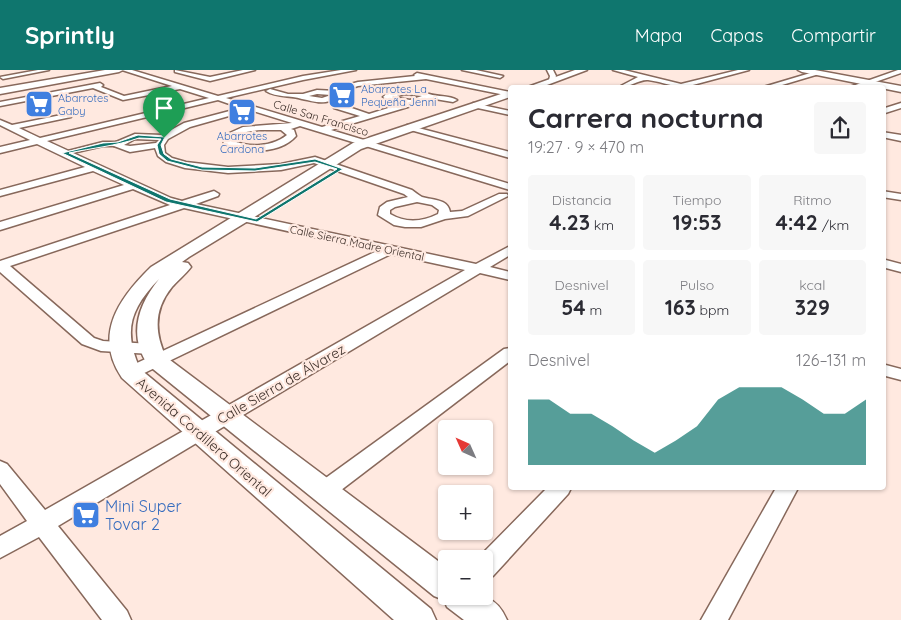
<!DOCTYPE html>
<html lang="es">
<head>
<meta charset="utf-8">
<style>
	:root { --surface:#fff; --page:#f7f7f7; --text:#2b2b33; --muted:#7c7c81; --accent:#0f766e }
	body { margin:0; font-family:Quicksand,sans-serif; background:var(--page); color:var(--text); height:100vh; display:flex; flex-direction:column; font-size:19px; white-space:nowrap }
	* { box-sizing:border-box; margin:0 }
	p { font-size:16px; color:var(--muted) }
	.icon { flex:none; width:28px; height:28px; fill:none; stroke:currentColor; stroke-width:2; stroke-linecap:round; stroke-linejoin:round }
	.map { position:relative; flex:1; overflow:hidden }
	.side { position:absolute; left:508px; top:15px; width:378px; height:405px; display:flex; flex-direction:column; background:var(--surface); border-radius:5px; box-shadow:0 1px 4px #0004 }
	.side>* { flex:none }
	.needle { width:32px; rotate:315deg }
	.controls { position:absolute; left:438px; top:350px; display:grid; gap:10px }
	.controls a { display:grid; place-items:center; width:55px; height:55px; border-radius:5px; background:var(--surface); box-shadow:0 1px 4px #0004; font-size:25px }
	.pin { position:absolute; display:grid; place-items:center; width:42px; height:42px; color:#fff; margin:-51px -21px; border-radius:50% 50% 50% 0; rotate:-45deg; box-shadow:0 0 5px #0007 }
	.pin .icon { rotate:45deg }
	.round { display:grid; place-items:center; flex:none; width:52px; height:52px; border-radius:5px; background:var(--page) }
	.overview { display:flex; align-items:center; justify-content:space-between; height:85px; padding:0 20px }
	h1 { font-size:28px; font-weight:700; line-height:38px }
	.figures { display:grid; grid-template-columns:repeat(3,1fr); gap:8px; height:85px; padding:5px 20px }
	.figures div { display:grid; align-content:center; border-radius:5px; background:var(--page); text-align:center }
	.figures b { font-size:21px; font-weight:700 }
	.figures small { font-size:14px; font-weight:400 }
	.figures p { font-size:14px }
	.chart { height:140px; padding:10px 20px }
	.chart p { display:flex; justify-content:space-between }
	.chart svg { width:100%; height:90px; margin-top:5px; fill:var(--accent); opacity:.7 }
	header { display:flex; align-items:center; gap:30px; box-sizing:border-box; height:70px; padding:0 25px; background:var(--accent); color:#fff }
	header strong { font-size:24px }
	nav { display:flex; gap:28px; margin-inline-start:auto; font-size:18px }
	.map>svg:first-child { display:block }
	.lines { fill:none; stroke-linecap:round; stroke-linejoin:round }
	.pedestrian-casing { stroke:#87685b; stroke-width:3 }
	.minor-casing { stroke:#87685b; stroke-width:3 }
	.tertiary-casing { stroke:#87685b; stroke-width:3 }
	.pedestrian { fill:#fff; fill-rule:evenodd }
	.minor { fill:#fff; fill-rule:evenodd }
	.tertiary { fill:#fff; fill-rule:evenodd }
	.route { fill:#0f766e; stroke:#fff; fill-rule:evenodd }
	.labels { text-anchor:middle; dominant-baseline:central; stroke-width:4.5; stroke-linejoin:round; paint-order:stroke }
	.far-shop-label { font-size:11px; fill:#366cbe; stroke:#ffe9e0; text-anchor:start }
	.far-street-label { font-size:11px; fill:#3d2f29; stroke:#ffe9e0 }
	.street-label { font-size:14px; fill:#3d2f29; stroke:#ffe9e0 }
	.near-shop-label { font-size:16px; fill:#366cbe; stroke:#ffe9e0; text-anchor:start }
</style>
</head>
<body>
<header>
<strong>Sprintly</strong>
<nav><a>Mapa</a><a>Capas</a><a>Compartir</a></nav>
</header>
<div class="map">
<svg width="901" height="550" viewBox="0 0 901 550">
	<rect width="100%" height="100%" fill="#ffe9e0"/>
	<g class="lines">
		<defs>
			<g id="pedestrian">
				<polygon points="38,0 49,0 3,9 0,7"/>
				<polygon points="103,72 119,72 122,74 119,76 103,76 64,85 60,83"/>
			</g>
			<g id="minor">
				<path d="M122,0H132L218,26L303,6L341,0H356L303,10L226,28L322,57L360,46L334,38L330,31C320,34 312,31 302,29C290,25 277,28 266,21L270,19L288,24H303L317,20L336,21L343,16L358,12L415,6L414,5L417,3L510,22V26L426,9L358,16L346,20L336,28L340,34L369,44L401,34L389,31L383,27C396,15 415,20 429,24C438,27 449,25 457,30L453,32L429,28L421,33L331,60L510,114V120L300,56L291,59L294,60L296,66C279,85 245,83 224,74L223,66L243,57L292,53L250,40L190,57L168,69L164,75L165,83L172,88L186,92L228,97L281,94L315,87L412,120C415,122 418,125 422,127C433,130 448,129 450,142L462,141L499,124H507L508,126L468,146L445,149L421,157H405L394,155L378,145L380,137L387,132L408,127L404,124L314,93L281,100L228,103L185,98L166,92L158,86L155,78L130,82L114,76L116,72L135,64L162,65L184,53L241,38L218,30L47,71L171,128L182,131L214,121L219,124L218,126L196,134L476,194L510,176V185L490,197L510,202V210L480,203L58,456L127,541L131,550H102L39,467L0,488V466L27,451L0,414V391L7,394L45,440L465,200L391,184L136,307L130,308L124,307L121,303L124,299L377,181L184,138L10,196L94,268L103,271L151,274L157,276L159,279L157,282L151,284L101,281L82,274L0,202V191L170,135L133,119L0,160V152L124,115L93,101L0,126V120L85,97L37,74L0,83V77L30,70L0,55V50L12,55L71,43V47L19,58L40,68L209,28L180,19L123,30L93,18L0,36V32L100,13L103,15L101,17L124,26L172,16ZM317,24L331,25L322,28L309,26ZM406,24L422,26L410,30L392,27ZM261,60H281L287,65C272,77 249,78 231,70C237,62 250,61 261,60ZM135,69L159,70L156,73L130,76L124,75ZM417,132L432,135L439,140L438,144C422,152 405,153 390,144V140L395,137Z"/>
				<polygon points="175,0 210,7 243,0 255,0 210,11 175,2"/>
				<polygon points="462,0 476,0 503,6 500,8"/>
				<polygon points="547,0 553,0 556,6 554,11 549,10 550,6"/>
				<path d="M613,0H624L681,14L738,0H749L689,16L692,18C676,18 663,12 648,10C640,9 628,18 617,18L638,7Z"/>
				<polygon points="898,0 901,0 901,3 858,18 847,18"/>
				<polygon points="817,1 819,2 819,4 772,18 760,18"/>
				<polygon points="473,33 510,41 510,45 473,37"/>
				<polygon points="901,33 901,38 882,44 882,39"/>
				<polygon points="407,55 510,82 510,88 407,59"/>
				<polygon points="882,62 901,65 901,71 882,67"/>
				<polygon points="882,121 901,124 901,130 882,127"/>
				<polygon points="882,189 901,194 901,202 882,197"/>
				<polygon points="510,278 510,291 332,427 324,429 316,427 313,421 316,415 504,279"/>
				<polygon points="882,294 901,299 901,310 882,305"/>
				<polygon points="547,418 571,418 568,424 493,506 484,509 484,489 477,489"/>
				<polygon points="776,418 798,418 728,550 701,550"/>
			</g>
			<g id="tertiary">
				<polygon points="105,0 123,0 119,2 0,24 0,18"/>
				<polygon points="575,0 587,0 539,18 525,18"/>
				<polygon points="798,0 815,0 901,16 901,22 802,2"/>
				<path d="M510,21V27L361,79L248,151L189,187L182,192L188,193L191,197C186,204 178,210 172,217C154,239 154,262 166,287L446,497V526C475,526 494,520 507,550H464L447,537L444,530L434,526L148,295C128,265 138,235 159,209C130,239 123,261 140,299L431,539L436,550H394L122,308C93,265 119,228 151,197L353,73Z"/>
			</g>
		</defs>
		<!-- pedestrian casing -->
		<use href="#pedestrian" class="pedestrian-casing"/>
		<!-- minor casing -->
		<use href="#minor" class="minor-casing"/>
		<!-- tertiary casing -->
		<use href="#tertiary" class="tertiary-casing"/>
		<!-- pedestrian -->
		<use href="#pedestrian" class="pedestrian"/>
		<!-- minor -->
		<use href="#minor" class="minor"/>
		<!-- tertiary -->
		<use href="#tertiary" class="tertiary"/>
	</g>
	<!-- route -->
	<path class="route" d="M138,65L165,67L161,75L164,84L171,89L202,97L255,98L315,89L343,99L257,152L166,132L62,83L103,73L118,72ZM139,68L161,69L157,75L159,84L167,91L202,100L255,101L315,92L337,99L256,149L170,129L69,83C92,78 116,76 139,68Z"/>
	<!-- icons -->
	<defs>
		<symbol id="supermarket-square" viewBox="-11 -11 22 22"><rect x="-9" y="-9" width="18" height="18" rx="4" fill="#3f7fe0" stroke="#ffe9e0"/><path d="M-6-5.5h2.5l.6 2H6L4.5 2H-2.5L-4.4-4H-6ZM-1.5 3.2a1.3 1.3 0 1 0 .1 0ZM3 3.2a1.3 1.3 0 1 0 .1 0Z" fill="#fff"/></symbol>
	</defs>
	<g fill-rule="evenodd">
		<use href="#supermarket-square" x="326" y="9" width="32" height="32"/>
		<use href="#supermarket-square" x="23" y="18" width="32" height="32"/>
		<use href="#supermarket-square" x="226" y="26" width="32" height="32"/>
		<use href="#supermarket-square" x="70" y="429" width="32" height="32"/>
	</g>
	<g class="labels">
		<!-- far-shop labels -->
		<g class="far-shop-label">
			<text x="361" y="19">Abarrotes La<tspan x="361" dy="13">Pequeña Jenni</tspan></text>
			<text x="58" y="28">Abarrotes<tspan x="58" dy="13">Gaby</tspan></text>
			<text x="242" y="66" text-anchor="middle">Abarrotes<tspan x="242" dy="13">Cardona</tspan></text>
		</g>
		<!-- far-street labels -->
		<g class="far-street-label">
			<text transform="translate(321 48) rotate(17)">Calle San Francisco</text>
			<text transform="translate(357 173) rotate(12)">Calle Sierra Madre Oriental</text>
		</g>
		<!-- street labels -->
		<g class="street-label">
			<text transform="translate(281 314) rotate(-30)">Calle Sierra de Álvarez</text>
			<text transform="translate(204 367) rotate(41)">Avenida Cordillera Oriental</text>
		</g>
		<!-- near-shop labels -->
		<g class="near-shop-label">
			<text x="105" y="436">Mini Super<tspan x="105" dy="18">Tovar 2</tspan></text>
		</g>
	</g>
</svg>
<div class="controls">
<a><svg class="needle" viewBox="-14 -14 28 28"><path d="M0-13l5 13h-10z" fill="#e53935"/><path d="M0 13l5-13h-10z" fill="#7c7c81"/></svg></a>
<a>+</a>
<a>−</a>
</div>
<div class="pin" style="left:164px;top:68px;background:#1e9e55"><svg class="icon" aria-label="arrive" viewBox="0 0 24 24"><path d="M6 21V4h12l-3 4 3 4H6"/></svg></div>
<section class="side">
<div class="overview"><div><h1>Carrera nocturna</h1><p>19:27 · 9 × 470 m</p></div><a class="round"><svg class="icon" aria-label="share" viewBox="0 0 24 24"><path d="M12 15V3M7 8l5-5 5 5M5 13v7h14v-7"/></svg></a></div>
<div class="figures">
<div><p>Distancia</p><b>4.23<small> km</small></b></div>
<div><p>Tiempo</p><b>19:53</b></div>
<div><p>Ritmo</p><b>4:42<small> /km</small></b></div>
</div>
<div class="figures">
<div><p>Desnivel</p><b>54<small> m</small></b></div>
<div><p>Pulso</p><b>163<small> bpm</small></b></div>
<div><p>kcal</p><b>329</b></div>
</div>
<div class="chart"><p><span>Desnivel</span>126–131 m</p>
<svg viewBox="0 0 160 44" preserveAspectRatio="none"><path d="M0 44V12L10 12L20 19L30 19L40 25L50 32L60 38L70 32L80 25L90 12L100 6L110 6L120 6L130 12L140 19L150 19L160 12V44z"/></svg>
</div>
</section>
</div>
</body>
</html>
